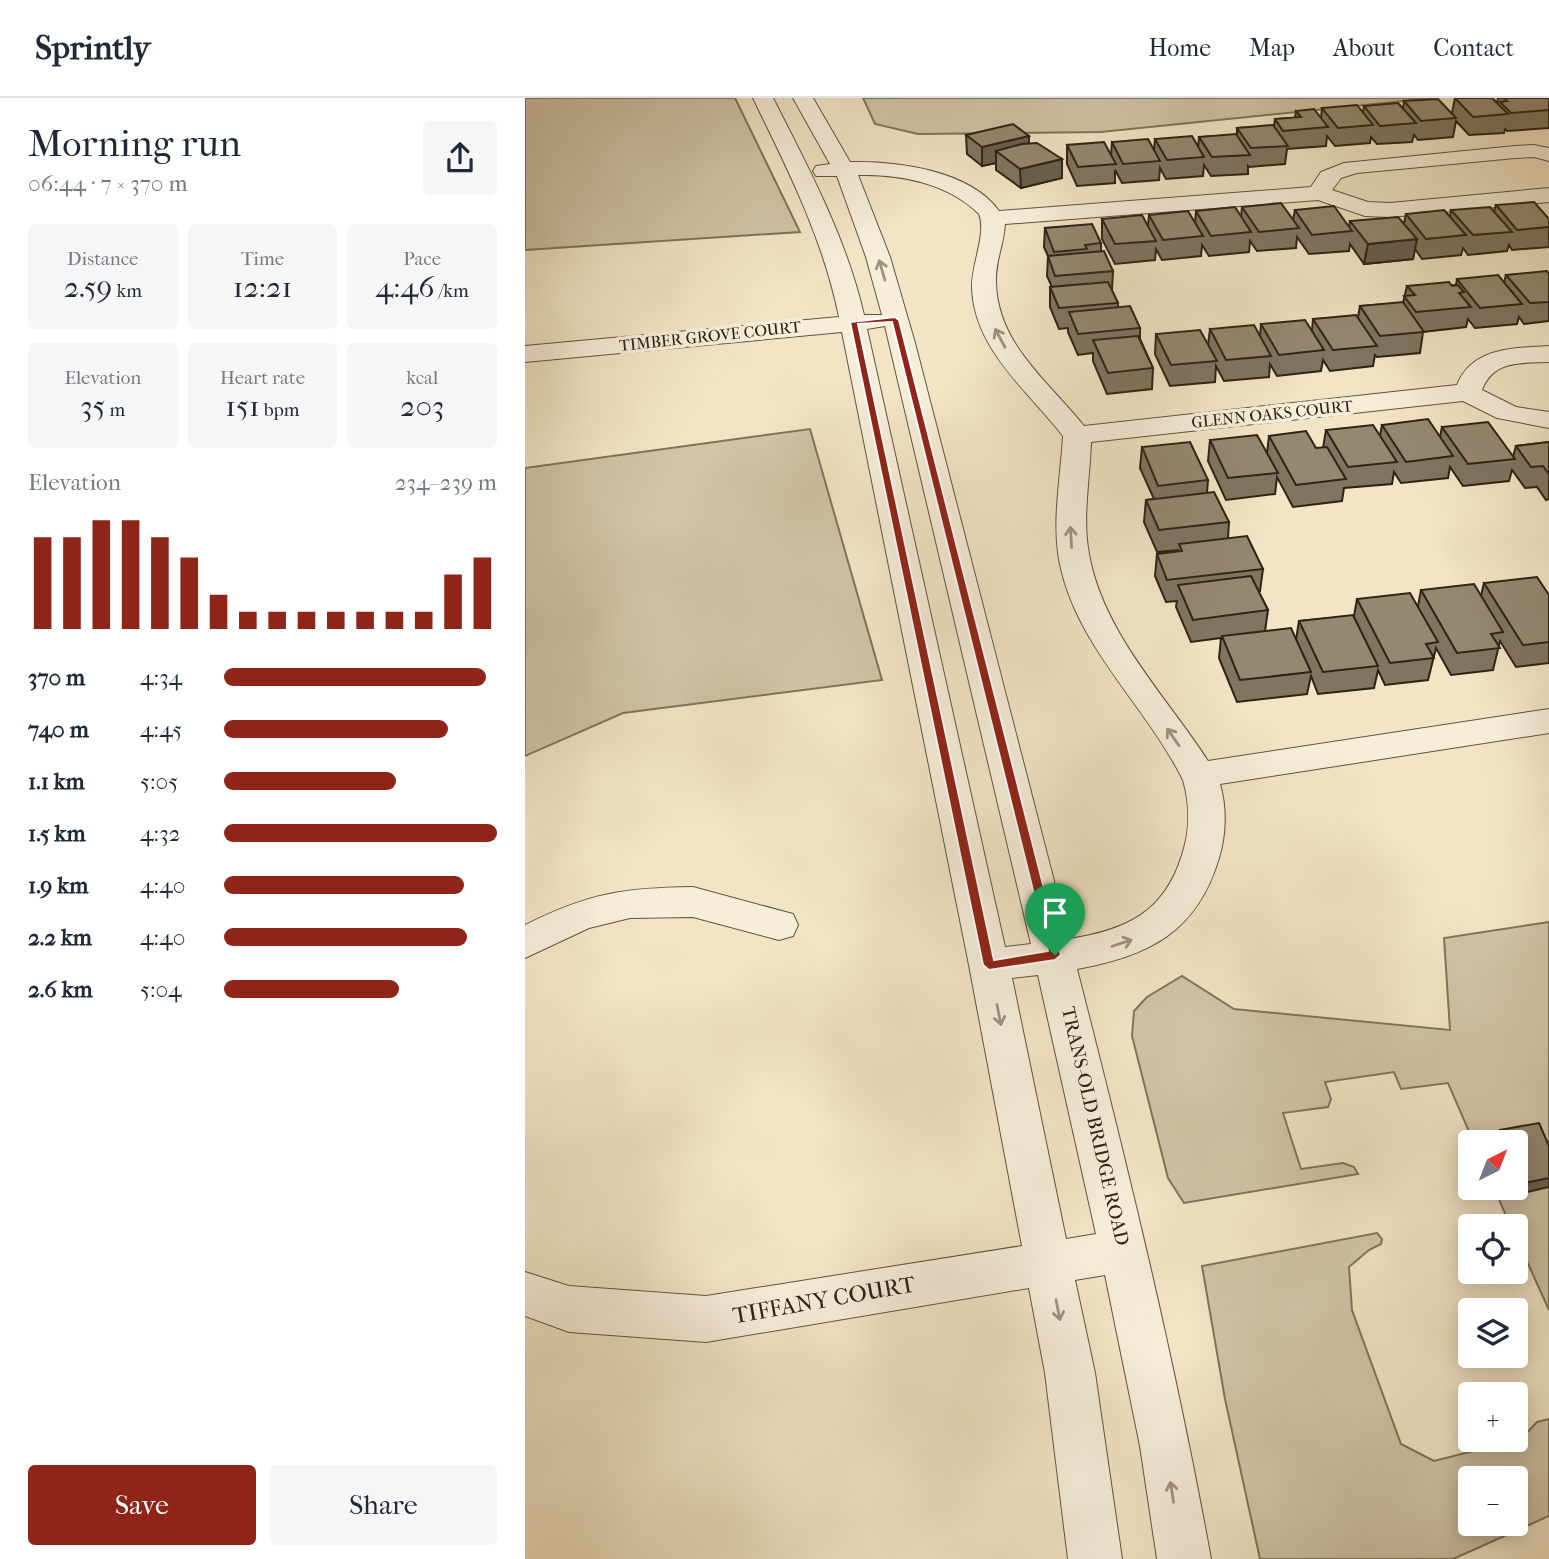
<!DOCTYPE html>
<html lang="en">
<head>
<meta charset="utf-8">
<style>
	:root { --surface:#fff; --page:#f6f6f7; --text:#1f2937; --muted:#747a83; --line:#e0e1e3; --accent:#8f2418 }
	body { margin:0; font-family:"IM FELL French Canon",serif; background:var(--page); color:var(--text); height:100vh; display:flex; flex-direction:column; font-size:26px; white-space:nowrap }
	* { box-sizing:border-box; margin:0 }
	p { font-size:23px; color:var(--muted) }
	.icon { flex:none; width:38px; height:38px; fill:none; stroke:currentColor; stroke-width:2; stroke-linecap:round; stroke-linejoin:round }
	.map { position:relative; flex:1; overflow:hidden }
	.panel { display:flex; flex-direction:column; background:var(--surface); width:525px }
	.panel>* { flex:none }
	.needle { width:46px; rotate:42deg }
	.buttons { position:absolute; left:933px; top:1032px; display:grid; gap:14px }
	.buttons a { display:grid; place-items:center; width:70px; height:70px; border-radius:7px; background:var(--surface); box-shadow:0 4px 18px #0003; font-size:35px }
	.pin { position:absolute; display:grid; place-items:center; width:60px; height:60px; color:#fff; margin:-72px -30px; border-radius:50% 50% 50% 0; rotate:-45deg; box-shadow:0 0 7px #0007 }
	.pin .icon { rotate:45deg }
	.round { display:grid; place-items:center; flex:none; width:74px; height:74px; border-radius:7px; background:var(--page) }
	.summary { display:flex; align-items:center; justify-content:space-between; height:119px; padding:0 28px }
	h1 { font-size:38px; font-weight:600; line-height:52px }
	.stats { display:grid; grid-template-columns:repeat(3,1fr); gap:10px; height:119px; padding:7px 28px }
	.stats div { display:grid; align-content:center; border-radius:7px; background:var(--page); text-align:center }
	.stats b { font-size:30px; font-weight:600 }
	.stats small { font-size:19px; font-weight:400 }
	.stats p { font-size:19px }
	.chart { height:196px; padding:14px 28px }
	.chart p { display:flex; justify-content:space-between }
	.chart svg { width:100%; height:126px; margin-top:7px; stroke:var(--accent); stroke-width:6 }
	.primary-button { display:flex; gap:14px; margin-top:auto; padding:14px 28px }
	.primary-button a { flex:1; height:80px; border-radius:7px; background:var(--accent); color:#fff; font-size:28px; font-weight:600; line-height:80px; text-align:center }
	.primary-button a+a { background:var(--page); color:var(--text) }
	ul { padding:0 28px; list-style:none; font-size:23px }
	li { display:grid; grid-template-columns:112px 84px 1fr; align-items:center; height:52px }
	li i { height:18px; border-radius:9px; background:var(--accent) }
	header { display:flex; align-items:center; gap:42px; box-sizing:border-box; height:98px; padding:0 35px; background:var(--surface); border-bottom:2px solid var(--line) }
	header strong { font-size:33px }
	nav { display:flex; gap:38px; margin-inline-start:auto; font-size:24px }
	main { display:flex; flex:1; min-height:0 }
	.map>svg:first-child { display:block }
	.green { fill:#d1c4a8; stroke:#80745e; stroke-width:2; fill-rule:evenodd }
	.lines { fill:none; stroke-linecap:round; stroke-linejoin:round }
	.minor-casing { stroke:#5f5441; stroke-width:2 }
	.minor { fill:#f7eeda; fill-rule:evenodd }
	.wall { fill:#7f7561; stroke:#2e2315; stroke-width:2 }
	.shaded-wall { fill:#685f4f; stroke:#2e2315; stroke-width:2 }
	.building { fill:#948871; stroke:#2e2315; stroke-width:2 }
	.oneway { stroke:#9d9381 }
	.route { fill:#8f2418; stroke:#fff; stroke-width:2; fill-rule:evenodd }
	.labels { text-anchor:middle; dominant-baseline:central; stroke-width:7; stroke-linejoin:round; paint-order:stroke }
	.far-street-label { font-size:16px; fill:#2e2315; stroke:#f7eeda }
	.street-label { font-size:19px; fill:#2e2315; stroke:#f7eeda }
	.near-street-label { font-size:23px; fill:#2e2315; stroke:#f7eeda }
</style>
</head>
<body>
<header>
<strong>Sprintly</strong>
<nav><a>Home</a><a>Map</a><a>About</a><a>Contact</a></nav>
</header>
<main>
<section class="panel">
<div class="summary"><div><h1>Morning run</h1><p>06:44 · 7 × 370 m</p></div><a class="round"><svg class="icon" aria-label="share" viewBox="0 0 24 24"><path d="M12 15V3M7 8l5-5 5 5M5 13v7h14v-7"/></svg></a></div>
<div class="stats">
<div><p>Distance</p><b>2.59<small> km</small></b></div>
<div><p>Time</p><b>12:21</b></div>
<div><p>Pace</p><b>4:46<small> /km</small></b></div>
</div>
<div class="stats">
<div><p>Elevation</p><b>35<small> m</small></b></div>
<div><p>Heart rate</p><b>151<small> bpm</small></b></div>
<div><p>kcal</p><b>203</b></div>
</div>
<div class="chart"><p><span>Elevation</span>234–239 m</p>
<svg viewBox="0 0 160 44" preserveAspectRatio="none"><path d="M5 44V12M15 44V12M25 44V6M35 44V6M45 44V12M55 44V19M65 44V32M75 44V38M85 44V38M95 44V38M105 44V38M115 44V38M125 44V38M135 44V38M145 44V25M155 44V19"/></svg>
</div>
<ul>
<li><b>370 m</b>4:34<i style="width:96%"></i></li>
<li><b>740 m</b>4:45<i style="width:82%"></i></li>
<li><b>1.1 km</b>5:05<i style="width:63%"></i></li>
<li><b>1.5 km</b>4:32<i style="width:100%"></i></li>
<li><b>1.9 km</b>4:40<i style="width:88%"></i></li>
<li><b>2.2 km</b>4:40<i style="width:89%"></i></li>
<li><b>2.6 km</b>5:04<i style="width:64%"></i></li>
</ul>
<div class="primary-button"><a>Save</a><a>Share</a></div>
</section>
<div class="map">
<svg width="1024" height="1461" viewBox="0 0 1024 1461">
	<rect width="100%" height="100%" fill="#f2e5c6"/>
	<filter id="stains"><feTurbulence type="fractalNoise" baseFrequency=".00286" numOctaves="4"/><feColorMatrix values="0 0 0 0 .2 0 0 0 0 .09 0 0 0 0 .02 0 0 0 .5 -.17"/></filter>
	<radialGradient id="worn" r=".72"><stop offset=".6" stop-color="#630" stop-opacity="0"/><stop offset="1" stop-color="#630" stop-opacity=".3"/></radialGradient>
	<!-- green -->
	<g class="green">
		<polygon points="0,0 210,0 275,134 0,152"/>
		<polygon points="338,0 908,0 576,34 393,36 350,26"/>
		<polygon points="285,331 357,582 98,615 0,658 0,370"/>
		<polygon points="1024,824 1024,1212 991,1139 990,1129 986,1129 969,1090 990,1090 990,1045 949,1045 923,985 876,991 869,974 800,984 806,1001 803,1009 758,1015 776,1071 818,1065 829,1069 833,1076 659,1105 643,1080 607,938 609,913 622,899 657,878 709,911 925,932 919,840"/>
		<path d="M852,1135L857,1141L856,1146L844,1152L824,1169L827,1212L876,1346L909,1363L996,1341L1012,1324L1024,1321V1418L928,1461H735L700,1301L677,1168ZM945,1381H990V1426H945Z"/>
	</g>
	<g class="lines">
		<defs>
			<g id="minor">
				<path d="M228,0H248C284,71 321,139 339,217H357L341,159L312,78H291L288,73L291,68L305,66L268,0H288L325,64C372,63 445,72 474,113L786,89L796,74L819,65L990,48L1009,47L1024,50V63L1009,59L990,60L832,75L816,80L807,92L843,104L865,105L1024,90V104L865,119L840,118L793,102L480,126C479,146 470,164 471,184C472,246 524,284 559,328L932,287C947,249 989,250 1024,248V264C997,265 968,262 957,292L991,309L1024,314V330L972,320L938,303L566,344C565,381 557,419 564,456C578,535 641,598 683,663L1024,611V635L695,686C702,710 701,737 694,760C672,834 624,858 552,871C602,1066 650,1262 686,1461H632L615,1348L580,1177L550,1182L570,1275L597,1461H543L520,1275L504,1190L181,1244L44,1234L0,1218V1174L44,1188L181,1198L497,1148L444,867L317,234L0,264V248L314,219C298,140 263,72 228,0ZM333,77C375,76 423,85 454,116C462,136 446,167 447,190C449,251 503,293 538,338C536,376 528,416 533,455C546,544 620,605 658,682C665,706 665,733 657,757C639,815 601,832 544,841L390,245L365,159ZM360,228L364,245L506,846L480,849L342,231ZM513,877L571,1136L541,1141L487,880Z"/>
				<path d="M168,789L268,816L273,827L268,838L254,842L168,819L105,820L64,830L0,860V827C64,795 98,790 168,789Z"/>
			</g>
		</defs>
		<!-- minor casing -->
		<use href="#minor" class="minor-casing"/>
		<!-- minor -->
		<use href="#minor" class="minor"/>
	</g>
	<!-- wall -->
	<g class="wall">
		<polygon points="930,0 967,0 972,5 973,0 1022,0 1024,1 1024,30 982,33 980,31 979,35 944,37 931,23 928,39 893,42 889,37 887,44 852,46 846,39 845,45 810,48 802,38 801,48 762,51 760,66 724,69 723,68 723,76 686,78 679,67 678,78 641,81 635,70 634,82 597,85 590,72 590,85 552,88 542,66 542,47 586,57 587,44 629,52 630,41 673,49 674,39 712,37 712,30 749,28 750,21 770,20 771,13 796,20 797,10 838,14 839,8 878,11 879,3 927,15"/>
		<polygon points="441,37 504,38 504,46 537,61 537,80 496,90 471,72 471,65 457,68 442,56"/>
		<polygon points="971,107 1024,121 1024,149 987,152 984,147 982,153 943,157 938,150 936,157 897,161 890,151 888,161 839,166 825,146 824,153 784,156 772,139 771,150 732,153 725,143 724,154 684,158 677,147 676,158 637,162 631,151 630,162 590,166 577,141 577,121 623,128 624,117 670,125 671,113 716,119 717,109 768,122 770,112 824,130 825,123 879,125 881,116 925,119 926,112 969,114"/>
		<polygon points="520,130 576,145 576,154 588,173 587,193 593,205 593,209 615,230 615,241 628,270 627,291 582,296 568,263 568,255 553,257 543,234 543,230 534,231 525,209 525,189 527,189 522,178 523,158 519,149"/>
		<polygon points="1024,176 1024,223 999,226 994,219 992,226 950,230 943,221 941,229 898,234 895,255 852,259 850,257 848,268 805,273 798,262 796,273 752,278 745,266 744,279 699,283 691,268 690,284 645,288 630,256 631,236 683,247 685,231 735,238 736,226 787,232 788,221 833,219 835,208 878,205 882,188 931,187 932,181 979,185 981,177"/>
		<polygon points="857,327 915,339 917,329 988,359 991,348 1024,344 1024,401 1021,402 1012,389 1000,390 987,372 984,383 938,388 925,369 923,380 876,385 869,374 867,386 819,390 817,403 768,409 752,379 750,396 701,402 683,363 685,342 742,355 744,338 791,350 798,350 801,332 855,338"/>
		<polygon points="617,349 683,382 682,395 704,424 703,440 738,471 735,493 733,493 743,512 740,533 771,542 774,523 829,518 832,501 893,508 896,492 956,498 959,485 1024,497 1024,565 991,569 975,543 968,572 926,577 911,550 903,582 860,587 853,572 849,590 793,596 786,578 782,596 712,604 694,560 696,540 666,544 651,509 652,503 641,504 630,478 632,456 653,453 653,452 632,454 619,424 621,402 629,401 615,370"/>
		<polygon points="975,1032 1024,1048 994,1096 990,1088 990,1045 972,1045 971,1043"/>
	</g>
	<!-- shaded-wall -->
	<g class="shaded-wall">
		<polygon points="504,38 504,57 471,53 471,65 457,68 457,49"/>
		<polygon points="537,61 537,80 496,90 495,71"/>
		<polygon points="892,141 888,161 839,166 843,146"/>
		<polygon points="1024,1080 1024,1089 994,1096 999,1085"/>
	</g>
	<!-- building -->
	<g class="building">
		<polygon points="930,0 967,0 983,16 948,19"/>
		<polygon points="979,0 1022,0 1024,1 1024,12 986,15 975,4 982,3"/>
		<polygon points="913,1 931,20 896,23 879,3"/>
		<polygon points="873,5 891,25 855,28 839,8"/>
		<polygon points="832,7 848,27 813,30 797,10"/>
		<polygon points="789,11 803,29 758,33 750,21 776,19 771,13"/>
		<polygon points="488,26 504,38 457,49 441,37"/>
		<polygon points="748,27 763,48 726,50 712,30"/>
		<polygon points="711,36 725,57 687,59 674,39"/>
		<polygon points="667,38 679,59 642,62 630,41"/>
		<polygon points="623,41 635,63 598,66 587,44"/>
		<polygon points="579,44 591,66 553,69 542,47"/>
		<polygon points="512,45 537,61 495,71 471,53 497,46"/>
		<polygon points="1009,104 1024,121 1024,129 992,132 971,107"/>
		<polygon points="756,105 774,130 734,134 717,109"/>
		<polygon points="809,108 827,133 787,137 770,112"/>
		<polygon points="710,109 726,134 686,138 671,113"/>
		<polygon points="965,109 987,134 948,137 926,112"/>
		<polygon points="919,112 941,137 901,141 881,116"/>
		<polygon points="663,113 678,138 638,142 624,117"/>
		<polygon points="617,117 631,143 590,146 577,121"/>
		<polygon points="873,119 892,141 843,146 825,123"/>
		<polygon points="567,126 576,145 560,147 562,151 529,154 520,130"/>
		<polygon points="579,153 588,173 530,178 523,158"/>
		<polygon points="1022,173 1024,176 1024,204 1005,205 981,177"/>
		<polygon points="973,177 997,206 955,210 932,181"/>
		<polygon points="583,184 593,205 534,210 525,189"/>
		<polygon points="924,184 927,188 933,187 939,194 934,195 946,209 891,214 879,198 890,197 882,188"/>
		<polygon points="878,204 899,234 855,238 835,208"/>
		<polygon points="605,208 615,230 553,236 544,214"/>
		<polygon points="831,217 852,248 808,252 788,221"/>
		<polygon points="780,222 799,252 754,257 736,226"/>
		<polygon points="729,227 746,258 701,262 685,231"/>
		<polygon points="675,232 692,263 646,267 631,236"/>
		<polygon points="613,238 628,270 583,275 568,242"/>
		<polygon points="903,321 928,358 881,364 857,327"/>
		<polygon points="963,324 990,361 943,366 917,329"/>
		<polygon points="848,327 872,364 823,369 801,332"/>
		<polygon points="781,333 791,350 802,349 821,381 771,387 744,338"/>
		<polygon points="732,337 753,375 703,380 685,342"/>
		<polygon points="665,344 683,382 633,388 617,349"/>
		<polygon points="1024,344 1024,376 1018,368 1006,369 991,348"/>
		<polygon points="689,394 704,424 634,432 621,402"/>
		<polygon points="722,438 738,471 642,482 632,456 657,453 654,446"/>
		<polygon points="726,478 743,512 668,522 653,487"/>
		<polygon points="1012,479 1024,497 1024,544 998,547 959,485"/>
		<polygon points="949,486 978,534 966,536 975,550 932,555 896,492"/>
		<polygon points="885,495 913,544 901,546 909,560 865,565 832,501"/>
		<polygon points="828,517 853,568 798,574 774,523"/>
		<polygon points="766,530 786,574 715,582 697,538"/>
		<polygon points="1014,1025 1024,1048 1024,1080 999,1085 990,1067 990,1045 981,1045 975,1032"/>
	</g>
	<!-- one-way arrows -->
	<defs><path id="oneway-shaft" d="M-6 0H5M1.5-3L5.5 0L1.5 3" fill="none" stroke-width="1.6" stroke-linecap="round" stroke-linejoin="round" transform="scale(1.75)"/></defs>
	<g class="oneway">
		<use href="#oneway-shaft" transform="translate(357 172) rotate(-106)"/>
		<use href="#oneway-shaft" transform="translate(475 240) rotate(-118)"/>
		<use href="#oneway-shaft" transform="translate(546 439) rotate(-93)"/>
		<use href="#oneway-shaft" transform="translate(648 639) rotate(-125)"/>
		<use href="#oneway-shaft" transform="translate(597 845) rotate(-18)"/>
		<use href="#oneway-shaft" transform="translate(474 917) rotate(79)"/>
		<use href="#oneway-shaft" transform="translate(533 1212) rotate(79)"/>
		<use href="#oneway-shaft" transform="translate(647 1394) rotate(-99)"/>
	</g>
	<!-- route -->
	<path class="route" d="M370,219L374,222L536,857L530,862L464,872L458,867L325,224ZM367,224L523,853L469,862L333,226Z"/>
	<g class="labels">
		<!-- far-street labels -->
		<g class="far-street-label">
			<text transform="translate(185 238) rotate(-6)">TIMBER GROVE COURT</text>
			<text transform="translate(747 316) rotate(-6)">GLENN OAKS COURT</text>
		</g>
		<!-- street labels -->
		<g class="street-label">
			<text transform="translate(570 1028) rotate(77)">TRANS-OLD BRIDGE ROAD</text>
		</g>
		<!-- near-street labels -->
		<g class="near-street-label">
			<text transform="translate(299 1202) rotate(-10)">TIFFANY COURT</text>
		</g>
	</g>
	<rect width="100%" height="100%" filter="url(#stains)"/>
	<rect width="100%" height="100%" fill="url(#worn)"/>
</svg>
<div class="buttons">
<a><svg class="needle" viewBox="-14 -14 28 28"><path d="M0-13l5 13h-10z" fill="#e53935"/><path d="M0 13l5-13h-10z" fill="#747a83"/></svg></a>
<a><svg class="icon" aria-label="locate" viewBox="0 0 24 24"><circle cx="12" cy="12" r="6"/><path d="M12 2v4M12 18v4M2 12h4M18 12h4"/></svg></a>
<a><svg class="icon" aria-label="layers" viewBox="0 0 24 24"><path d="M12 4l9 5-9 5-9-5zM3 14l9 5 9-5"/></svg></a>
<a>+</a>
<a>−</a>
</div>
<div class="pin" style="left:530px;top:857px;background:#1e9e55"><svg class="icon" aria-label="arrive" viewBox="0 0 24 24"><path d="M6 21V4h12l-3 4 3 4H6"/></svg></div>
</div>
</main>
</body>
</html>
